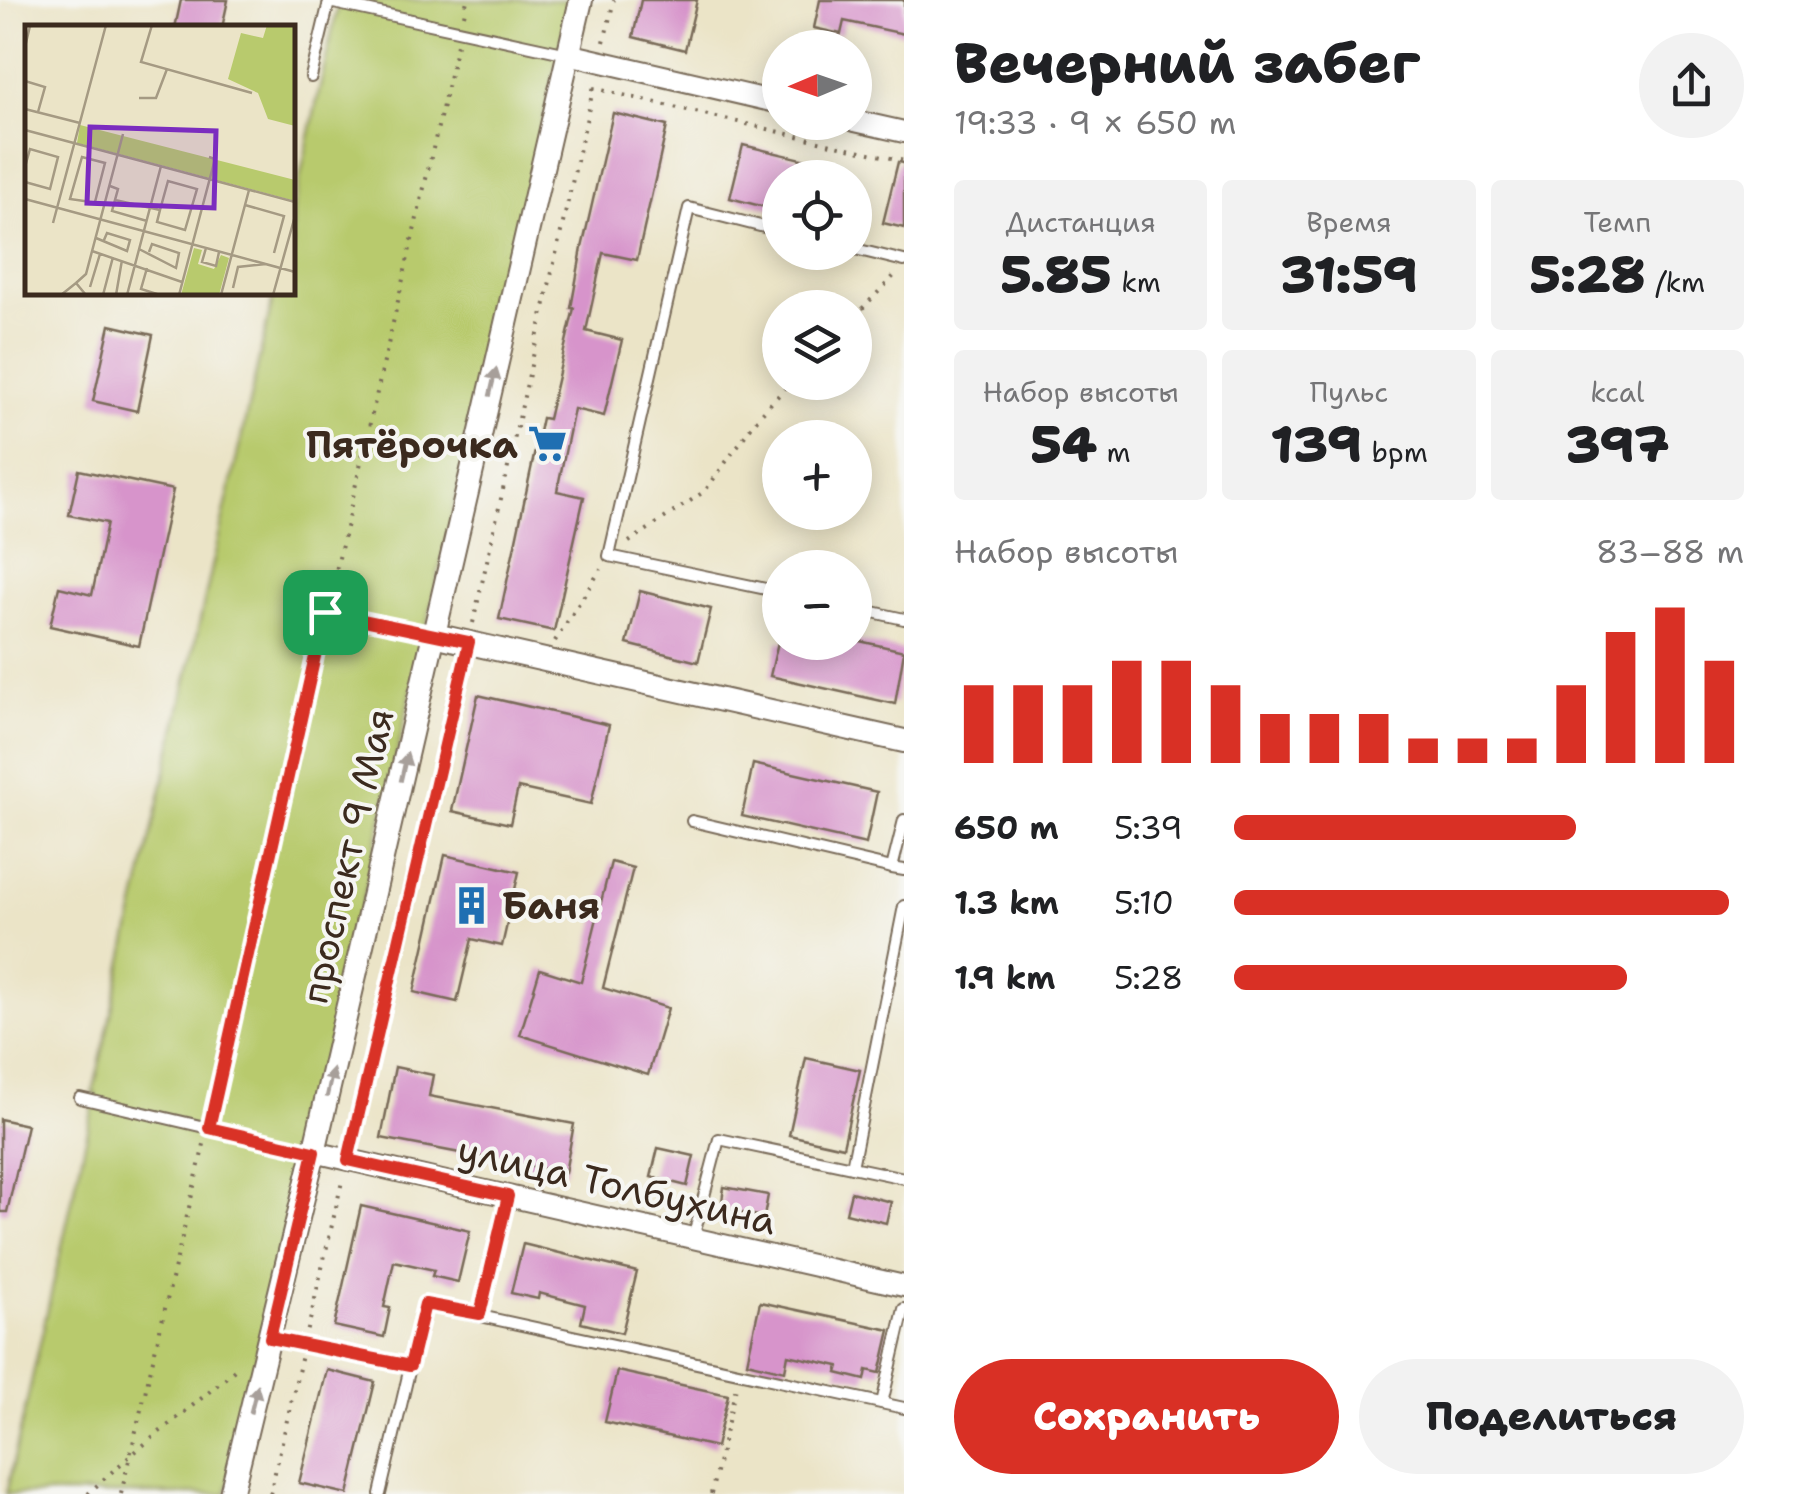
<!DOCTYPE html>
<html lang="ru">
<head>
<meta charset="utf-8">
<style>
	:root { --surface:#fff; --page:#f2f2f2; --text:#202124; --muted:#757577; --accent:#d93025 }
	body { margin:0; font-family:"Shantell Sans",sans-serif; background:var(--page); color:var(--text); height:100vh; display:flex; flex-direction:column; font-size:38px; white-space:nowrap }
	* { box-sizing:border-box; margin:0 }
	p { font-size:32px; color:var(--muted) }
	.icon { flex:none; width:55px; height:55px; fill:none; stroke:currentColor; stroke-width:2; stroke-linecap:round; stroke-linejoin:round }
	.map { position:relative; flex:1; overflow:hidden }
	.panel { display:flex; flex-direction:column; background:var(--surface); width:890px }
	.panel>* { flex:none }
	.needle { width:65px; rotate:268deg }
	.tools { position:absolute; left:762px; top:30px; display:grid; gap:20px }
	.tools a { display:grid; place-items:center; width:110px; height:110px; border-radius:50%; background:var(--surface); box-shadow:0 5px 25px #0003; font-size:50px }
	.pin { position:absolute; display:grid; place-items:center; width:85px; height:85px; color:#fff; margin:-42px; border-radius:20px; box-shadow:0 5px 15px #0006 }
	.round { display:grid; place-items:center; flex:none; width:105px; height:105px; border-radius:52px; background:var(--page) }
	.summary { display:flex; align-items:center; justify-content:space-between; height:170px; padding:0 50px }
	h1 { font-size:55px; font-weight:800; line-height:75px }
	.figures { display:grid; grid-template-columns:repeat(3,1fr); gap:15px; height:170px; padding:10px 50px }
	.figures div { display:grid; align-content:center; border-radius:10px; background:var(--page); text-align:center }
	.figures b { font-size:50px; font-weight:800 }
	.figures small { font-size:28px; font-weight:400 }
	.figures p { font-size:28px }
	.chart { height:280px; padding:20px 50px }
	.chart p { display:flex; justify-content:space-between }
	.chart svg { width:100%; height:180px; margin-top:10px; stroke:var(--accent); stroke-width:6 }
	.action { display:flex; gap:20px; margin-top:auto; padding:20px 50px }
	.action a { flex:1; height:115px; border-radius:60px; background:var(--accent); color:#fff; font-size:40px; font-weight:800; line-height:115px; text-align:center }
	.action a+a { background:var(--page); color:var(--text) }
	ul { padding:0 50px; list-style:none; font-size:32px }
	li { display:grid; grid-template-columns:160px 120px 1fr; align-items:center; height:75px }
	li i { height:25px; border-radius:12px; background:var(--accent) }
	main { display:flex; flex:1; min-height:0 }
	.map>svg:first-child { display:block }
	.green { fill:#b8ca6d; stroke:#7a7a46; stroke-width:2.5 }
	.building { fill:#d794cb }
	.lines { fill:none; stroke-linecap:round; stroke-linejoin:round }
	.service-casing { stroke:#796b59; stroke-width:14 }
	.minor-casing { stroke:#796b59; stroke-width:24 }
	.tertiary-casing { stroke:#796b59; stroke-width:26 }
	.path { stroke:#796b59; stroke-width:4; stroke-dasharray:2.5 8; stroke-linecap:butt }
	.service { stroke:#fff; stroke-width:10 }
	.minor { stroke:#fff; stroke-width:20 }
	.tertiary { stroke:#fff; stroke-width:22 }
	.oneway { fill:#a79f9a }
	.route-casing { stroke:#fff; stroke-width:20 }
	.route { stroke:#d93025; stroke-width:12 }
	.labels { text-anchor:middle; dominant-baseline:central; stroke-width:8; stroke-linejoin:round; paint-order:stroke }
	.poi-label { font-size:38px; font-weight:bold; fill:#3b2a1e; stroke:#f6f6f2; text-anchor:end }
	.street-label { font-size:38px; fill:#3b2a1e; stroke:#f6f6f2 }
	.inset-road { fill:none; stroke:#a59a83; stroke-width:2.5 }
	.view { fill:#7b2cbf; fill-opacity:0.15; stroke:#7b2cbf; stroke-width:5 }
	.inset-edge { fill:none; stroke:#3b2a1e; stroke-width:5 }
</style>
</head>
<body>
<main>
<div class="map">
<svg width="904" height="1494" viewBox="0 0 904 1494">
	<rect width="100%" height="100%" fill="#f6f6f2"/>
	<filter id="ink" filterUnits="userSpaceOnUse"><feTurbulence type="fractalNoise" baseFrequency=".01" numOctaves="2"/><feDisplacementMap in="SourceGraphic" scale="20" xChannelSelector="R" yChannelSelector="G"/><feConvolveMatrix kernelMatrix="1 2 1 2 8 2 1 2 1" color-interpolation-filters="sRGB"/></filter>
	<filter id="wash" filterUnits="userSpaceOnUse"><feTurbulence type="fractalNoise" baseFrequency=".0048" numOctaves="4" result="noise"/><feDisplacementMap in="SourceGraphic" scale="40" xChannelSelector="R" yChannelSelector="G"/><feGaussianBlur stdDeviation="2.25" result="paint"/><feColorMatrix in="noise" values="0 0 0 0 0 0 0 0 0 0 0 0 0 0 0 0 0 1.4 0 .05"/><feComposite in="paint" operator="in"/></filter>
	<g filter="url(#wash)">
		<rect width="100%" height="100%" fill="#ebe4c7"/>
		<!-- green -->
		<polygon class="green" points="339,0 571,0 226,1494 6,1494 96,1094 93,1093 274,293 292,292 293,210"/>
		<g id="blocks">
			<!-- building -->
			<g class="building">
				<polygon points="181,0 228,0 222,28 175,28"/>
				<polygon points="641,0 697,0 685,50 633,37"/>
				<polygon points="820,0 904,0 904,34 844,21 841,34 814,28"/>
				<polygon points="613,113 667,126 637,260 603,253 586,331 622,340 604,416 574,409 557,491 584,497 554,631 499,619 542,418 548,419 574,308 571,308 582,248"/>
				<polygon points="743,145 814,162 810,178 780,178 780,211 730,198"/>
				<polygon points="898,162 904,163 904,228 883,223"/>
				<polygon points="110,325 153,335 137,411 93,401"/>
				<polygon points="79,470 173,490 139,646 50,626 59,587 92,595 107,523 69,515"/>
				<polygon points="640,591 711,609 698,662 627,644"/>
				<polygon points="855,640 904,651 895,704 770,676 778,642 855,642"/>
				<polygon points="478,695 609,725 591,804 518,788 510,824 452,811"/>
				<polygon points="753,764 877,792 866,844 742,816"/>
				<polygon points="445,855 519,872 502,946 472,939 457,1002 414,992"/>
				<polygon points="611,862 633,868 603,988 668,1008 648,1075 520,1035 540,969 581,982"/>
				<polygon points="806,1058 860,1070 843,1147 789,1135"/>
				<polygon points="395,1067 433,1075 429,1096 574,1124 565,1173 381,1138"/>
				<polygon points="0,1119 27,1125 7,1212 0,1212"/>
				<polygon points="658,1148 694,1156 687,1186 651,1177"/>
				<polygon points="724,1187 768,1195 764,1217 721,1209"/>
				<polygon points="851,1192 891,1202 886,1223 846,1213"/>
				<polygon points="361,1206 470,1231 458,1282 432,1276 434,1270 394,1261 384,1307 390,1308 384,1337 334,1326"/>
				<polygon points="523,1244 637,1272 622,1333 581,1323 585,1305 539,1293 538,1299 511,1293"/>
				<polygon points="760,1302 890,1330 880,1373 867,1370 865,1380 837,1373 839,1366 788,1355 785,1371 747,1362"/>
				<polygon points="327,1370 375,1382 348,1494 299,1483"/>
				<polygon points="617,1371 728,1395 716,1447 605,1422"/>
			</g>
		</g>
	</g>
	<g filter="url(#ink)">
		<use href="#blocks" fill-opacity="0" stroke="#796b59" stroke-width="2.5"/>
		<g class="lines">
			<defs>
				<g id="service">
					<polyline points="311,77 329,2 568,54"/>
					<polyline points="780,231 689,208 609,556 780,592"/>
					<polyline points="855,249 904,261"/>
					<polyline points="855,608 904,619"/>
					<polyline points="904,820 892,868 904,870"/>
					<polyline points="692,821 892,868"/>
					<polyline points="80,1098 312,1152"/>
					<polyline points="852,1167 904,906"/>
					<polyline points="693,1238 719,1139 904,1178"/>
					<polyline points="480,1314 507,1196"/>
					<polyline points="882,1403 904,1309"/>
					<polyline points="380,1494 425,1304 904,1408"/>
				</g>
				<g id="minor">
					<polyline points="568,54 780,103"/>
					<polyline points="855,121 904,132"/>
					<polyline points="314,1152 904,1286"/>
				</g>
				<g id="tertiary">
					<polyline points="434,635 904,741"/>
					<polyline points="231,1494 314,1152 581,0"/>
				</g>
			</defs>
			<!-- service casing -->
			<use href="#service" class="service-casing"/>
			<!-- minor casing -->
			<use href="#minor" class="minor-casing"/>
			<!-- tertiary casing -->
			<use href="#tertiary" class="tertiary-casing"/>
			<!-- path -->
			<g class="path">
				<polyline points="464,15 467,0"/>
				<polyline points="604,42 614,0"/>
				<polyline points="593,88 904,161"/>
				<polyline points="855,316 894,276"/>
				<polyline points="629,542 705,491 760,415 791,382"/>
				<polyline points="325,612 414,631"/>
				<polyline points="473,623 595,81"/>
				<polyline points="555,641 601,569"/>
				<polyline points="212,1111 457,44"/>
				<polyline points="352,1139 464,661"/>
				<polyline points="289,1341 397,1363"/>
				<path d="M88,1494C136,1447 191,1410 240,1365"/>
				<polyline points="121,1494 205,1140"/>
				<polyline points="270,1494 343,1177"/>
				<polyline points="711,1494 736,1387"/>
			</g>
			<!-- service -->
			<use href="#service" class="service"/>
			<!-- minor -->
			<use href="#minor" class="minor"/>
			<!-- tertiary -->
			<use href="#tertiary" class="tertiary"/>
		</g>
		<!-- one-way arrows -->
		<defs><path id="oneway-solid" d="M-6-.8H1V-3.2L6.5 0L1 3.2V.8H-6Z" transform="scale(2.5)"/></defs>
		<g class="oneway">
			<use href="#oneway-solid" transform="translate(493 382) rotate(-77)"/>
			<use href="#oneway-solid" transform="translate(404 767) rotate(-77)"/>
			<use href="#oneway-solid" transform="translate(330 1083) rotate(-77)"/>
			<use href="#oneway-solid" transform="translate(254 1399) rotate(-76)"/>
		</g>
	</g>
	<g class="lines" filter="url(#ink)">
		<defs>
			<polygon id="route" points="325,612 469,642 348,1160 508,1196 480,1314 425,1304 410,1366 270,1338 314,1152 209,1128"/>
		</defs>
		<!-- route casing -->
		<use href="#route" class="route-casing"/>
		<!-- route -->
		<use href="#route" class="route"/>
	</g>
	<!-- icons -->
	<defs>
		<symbol id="supermarket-bare" viewBox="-9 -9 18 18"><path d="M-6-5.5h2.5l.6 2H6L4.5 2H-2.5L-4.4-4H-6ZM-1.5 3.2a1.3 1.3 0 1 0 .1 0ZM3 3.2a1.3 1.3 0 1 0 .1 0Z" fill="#1f6fb2" stroke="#f6f6f2" stroke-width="2.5" paint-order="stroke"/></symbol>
		<symbol id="building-bare" viewBox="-9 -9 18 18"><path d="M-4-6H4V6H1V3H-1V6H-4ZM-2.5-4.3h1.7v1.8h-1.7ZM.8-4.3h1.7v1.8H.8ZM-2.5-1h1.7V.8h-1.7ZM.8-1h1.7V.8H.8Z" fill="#1f6fb2" stroke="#f6f6f2" stroke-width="2.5" paint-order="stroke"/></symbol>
	</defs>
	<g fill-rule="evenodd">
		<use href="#supermarket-bare" x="520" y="416" width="55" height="55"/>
		<use href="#building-bare" x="444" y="878" width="55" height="55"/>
	</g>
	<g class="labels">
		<!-- poi labels -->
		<g class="poi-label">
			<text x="518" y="444">Пятёрочка</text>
			<text x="502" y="905" text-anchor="start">Баня</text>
		</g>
		<!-- street labels -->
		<g class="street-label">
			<text transform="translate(347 856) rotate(-77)">проспект 9 Мая</text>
			<text transform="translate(617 1185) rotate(13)">улица Толбухина</text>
		</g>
	</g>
	<!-- overview -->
	<g transform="translate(25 25)">
		<rect width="270" height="270" fill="#ebe4c7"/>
		<path d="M242,0L270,2V101L243,94L233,68L203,54L216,8L238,13ZM55,100L270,155V176L52,118ZM169,223L177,225L173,239L189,244L196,230L204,233L194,270H156Z" fill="#b8ca6d"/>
		<path class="inset-road" d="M127,0L116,37L227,68M0,22L5,1L18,0M0,56L20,62L13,87M114,73H131L142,44M0,84L55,98M0,105L270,177M0,142L5,124L33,132L25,164L0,157M85,161L93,164L87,186L122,196M0,174L270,247M90,175L135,185L132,197L160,205L172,164L143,156L135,185M70,177L80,138L57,132L45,174L80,179M220,180L259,191L249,228M28,198L81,0M71,213L102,226L105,215L82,208L79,215M181,223L177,237L191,241L194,227M114,224L151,243L154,228L127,219L124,227M67,226L157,257M122,243L116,264L135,270M51,258L61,249L98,109M65,262L75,229M208,263L213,242L241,239M36,270L51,258L61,270M78,270L88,232M91,270L97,235M102,270L136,141M154,270L190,134L184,132M196,270L224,165M248,270L270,191"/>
		<path class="view" d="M65,102L191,106L189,183L62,178Z"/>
		<rect width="270" height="270" class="inset-edge"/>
	</g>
</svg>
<div class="tools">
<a><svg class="needle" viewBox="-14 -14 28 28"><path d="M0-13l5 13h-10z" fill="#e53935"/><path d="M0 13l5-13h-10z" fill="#757577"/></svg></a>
<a><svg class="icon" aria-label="locate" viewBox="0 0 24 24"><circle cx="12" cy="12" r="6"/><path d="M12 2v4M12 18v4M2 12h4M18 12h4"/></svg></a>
<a><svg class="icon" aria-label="layers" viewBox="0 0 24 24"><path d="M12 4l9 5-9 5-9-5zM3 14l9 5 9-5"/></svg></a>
<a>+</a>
<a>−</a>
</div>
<div class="pin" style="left:325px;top:612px;background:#1e9e55"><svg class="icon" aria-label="arrive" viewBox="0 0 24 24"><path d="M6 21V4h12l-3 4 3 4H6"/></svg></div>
</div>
<section class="panel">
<div class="summary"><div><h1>Вечерний забег</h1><p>19:33 · 9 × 650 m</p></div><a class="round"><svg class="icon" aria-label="share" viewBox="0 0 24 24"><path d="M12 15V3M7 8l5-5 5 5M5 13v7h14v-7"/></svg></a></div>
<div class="figures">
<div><p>Дистанция</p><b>5.85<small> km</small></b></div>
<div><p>Время</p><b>31:59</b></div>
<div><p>Темп</p><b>5:28<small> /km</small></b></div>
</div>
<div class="figures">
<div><p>Набор высоты</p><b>54<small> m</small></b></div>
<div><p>Пульс</p><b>139<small> bpm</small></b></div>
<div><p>kcal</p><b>397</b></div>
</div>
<div class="chart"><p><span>Набор высоты</span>83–88 m</p>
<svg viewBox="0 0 160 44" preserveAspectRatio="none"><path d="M5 44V25M15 44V25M25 44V25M35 44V19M45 44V19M55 44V25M65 44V32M75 44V32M85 44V32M95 44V38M105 44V38M115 44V38M125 44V25M135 44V12M145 44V6M155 44V19"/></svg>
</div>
<ul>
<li><b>650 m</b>5:39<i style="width:67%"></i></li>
<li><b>1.3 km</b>5:10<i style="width:97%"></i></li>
<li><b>1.9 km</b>5:28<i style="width:77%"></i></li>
</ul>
<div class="action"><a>Сохранить</a><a>Поделиться</a></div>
</section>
</main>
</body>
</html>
